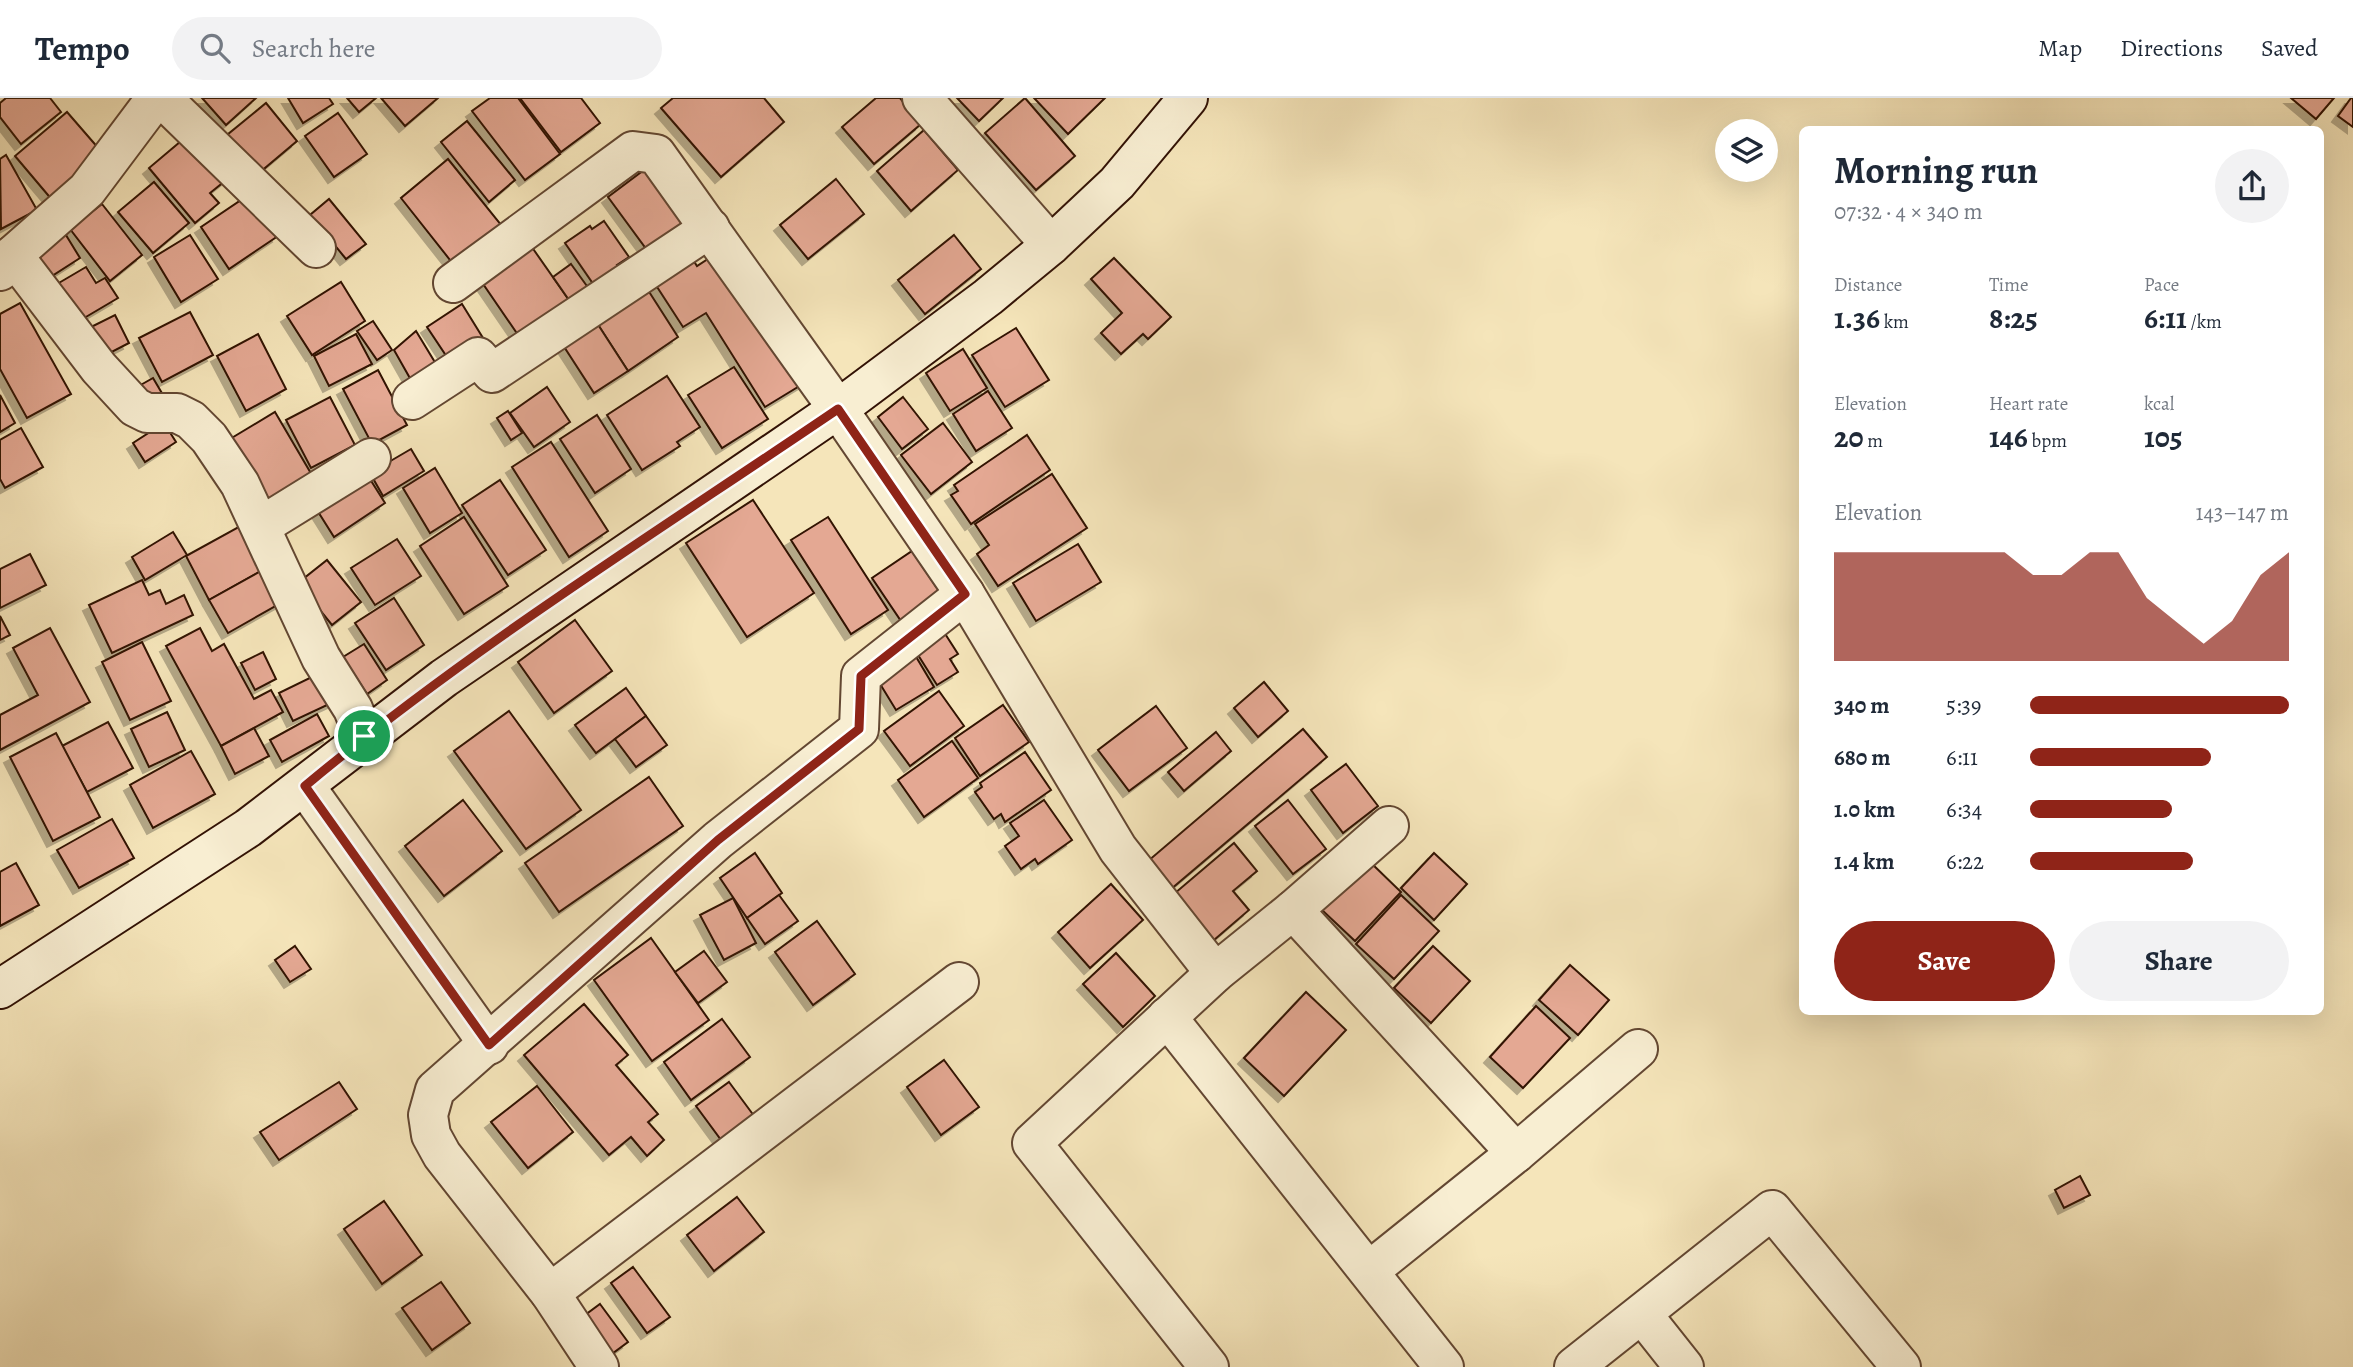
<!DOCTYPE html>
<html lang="en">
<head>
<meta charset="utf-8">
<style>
	:root { --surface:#fff; --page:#f2f2f3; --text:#1f2937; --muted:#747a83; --line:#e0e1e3; --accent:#8f2418 }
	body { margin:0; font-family:Alegreya,serif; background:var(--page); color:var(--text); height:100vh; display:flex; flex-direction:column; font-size:26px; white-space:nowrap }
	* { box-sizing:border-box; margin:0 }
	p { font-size:23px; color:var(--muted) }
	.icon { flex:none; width:38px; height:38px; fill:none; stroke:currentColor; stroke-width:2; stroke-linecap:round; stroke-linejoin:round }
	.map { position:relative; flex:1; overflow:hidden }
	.sheet { position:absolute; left:1799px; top:28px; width:525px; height:889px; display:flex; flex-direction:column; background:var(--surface); border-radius:10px; box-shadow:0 7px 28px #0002 }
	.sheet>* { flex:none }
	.buttons { position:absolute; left:1715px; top:21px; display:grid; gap:14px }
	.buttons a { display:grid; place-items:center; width:63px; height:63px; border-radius:50%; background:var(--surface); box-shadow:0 7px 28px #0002; font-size:35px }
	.pin { position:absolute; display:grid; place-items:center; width:60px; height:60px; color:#fff; margin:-30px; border:4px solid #fff; border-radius:50%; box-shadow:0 2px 7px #0007 }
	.round { display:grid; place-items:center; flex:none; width:74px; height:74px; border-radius:37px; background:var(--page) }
	.summary { display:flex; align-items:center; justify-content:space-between; height:119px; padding:0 35px }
	h1 { font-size:38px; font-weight:600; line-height:52px }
	.metrics { display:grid; grid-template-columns:repeat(3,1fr); gap:10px; height:119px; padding:7px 35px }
	.metrics div { display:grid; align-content:center }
	.metrics b { font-size:30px; font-weight:600 }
	.metrics small { font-size:19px; font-weight:400 }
	.metrics p { font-size:19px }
	.chart { height:196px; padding:14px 35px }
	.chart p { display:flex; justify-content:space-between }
	.chart svg { width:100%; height:126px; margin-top:7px; fill:var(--accent); opacity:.7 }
	.button { display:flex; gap:14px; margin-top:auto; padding:14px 35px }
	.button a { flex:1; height:80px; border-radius:42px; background:var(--accent); color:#fff; font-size:28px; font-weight:600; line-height:80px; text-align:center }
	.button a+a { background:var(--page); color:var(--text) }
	ul { padding:0 35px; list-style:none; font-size:23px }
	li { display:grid; grid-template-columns:112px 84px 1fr; align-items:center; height:52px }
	li i { height:18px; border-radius:9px; background:var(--accent) }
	header { display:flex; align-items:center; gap:42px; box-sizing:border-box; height:98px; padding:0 35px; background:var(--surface); border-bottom:2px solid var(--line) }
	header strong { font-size:33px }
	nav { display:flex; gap:38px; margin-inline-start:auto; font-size:24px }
	.search { width:490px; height:63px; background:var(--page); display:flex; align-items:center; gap:18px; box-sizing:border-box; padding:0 24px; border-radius:38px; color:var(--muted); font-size:26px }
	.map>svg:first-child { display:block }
	.building { fill:#e4a893; stroke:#321205; stroke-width:2; filter:url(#shadow) }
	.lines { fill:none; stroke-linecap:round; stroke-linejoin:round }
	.street-casing { stroke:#634732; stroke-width:42 }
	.secondary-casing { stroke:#321205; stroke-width:42 }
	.street { stroke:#f8eed2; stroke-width:38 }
	.secondary { stroke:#f8eed2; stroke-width:38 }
	.route-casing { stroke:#fff; stroke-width:14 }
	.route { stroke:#8f2418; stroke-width:9 }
</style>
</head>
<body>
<header>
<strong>Tempo</strong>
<div class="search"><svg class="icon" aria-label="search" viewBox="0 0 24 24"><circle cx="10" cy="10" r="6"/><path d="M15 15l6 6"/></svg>Search here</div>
<nav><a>Map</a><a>Directions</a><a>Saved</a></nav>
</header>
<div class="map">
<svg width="2353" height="1269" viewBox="0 0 2353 1269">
	<defs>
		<filter id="shadow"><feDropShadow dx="-6" dy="6" stdDeviation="0" flood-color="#0004"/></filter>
	</defs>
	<rect width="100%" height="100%" fill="#f5e5ba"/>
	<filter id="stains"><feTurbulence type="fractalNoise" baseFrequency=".00286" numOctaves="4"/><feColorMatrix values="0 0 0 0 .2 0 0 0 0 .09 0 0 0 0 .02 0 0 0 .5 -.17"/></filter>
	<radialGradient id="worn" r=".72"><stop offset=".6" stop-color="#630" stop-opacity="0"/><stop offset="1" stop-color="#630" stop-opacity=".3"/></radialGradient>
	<!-- building -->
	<g class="building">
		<polygon points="6,0 50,0 61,14 21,46 0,19 0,5"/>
		<polygon points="202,0 256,0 226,27"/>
		<polygon points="288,0 329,0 333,6 303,25"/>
		<polygon points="347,0 376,0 359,14"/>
		<polygon points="381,0 438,0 405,28"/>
		<polygon points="490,0 518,0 560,56 525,82 472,13"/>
		<polygon points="520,0 581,0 600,25 561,54"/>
		<polygon points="673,0 764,0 784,24 721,79 661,10"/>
		<polygon points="876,0 900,0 921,26 874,66 842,29"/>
		<polygon points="957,0 1003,0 979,23"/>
		<polygon points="1025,0 1075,58 1036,92 985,35"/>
		<polygon points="1034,0 1105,0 1068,36"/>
		<polygon points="2291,0 2334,0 2316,21"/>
		<polygon points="2351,0 2353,0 2353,29 2338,18"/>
		<polygon points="266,5 297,43 259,75 227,37"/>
		<polygon points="67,14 106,59 53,103 15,58"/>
		<polygon points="338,15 367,56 334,79 305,38"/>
		<polygon points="467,23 515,82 489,104 441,44"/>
		<polygon points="924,32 958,72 911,113 877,73"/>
		<polygon points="193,33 231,78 210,95 219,105 195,125 149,70"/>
		<polygon points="6,57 37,112 1,131 0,61"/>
		<polygon points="448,61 502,128 454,167 401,100"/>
		<polygon points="652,66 691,120 647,152 608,99"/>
		<polygon points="836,81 864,116 808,161 780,127"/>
		<polygon points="154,84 189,125 153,155 118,114"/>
		<polygon points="250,96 278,138 229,171 201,129"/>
		<polygon points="329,101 366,146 346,161 310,117"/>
		<polygon points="102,106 142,157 110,183 70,131"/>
		<polygon points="604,123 629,159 617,167 621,172 596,190 565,145 590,128 592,131"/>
		<polygon points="61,129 80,160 41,185 22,154"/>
		<polygon points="190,137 218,181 181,204 154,159"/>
		<polygon points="954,137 981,171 925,216 898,182"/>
		<polygon points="529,145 578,215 527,250 479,180"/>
		<polygon points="688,154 697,168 717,155 806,284 765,309 706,215 683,229 650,178"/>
		<polygon points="1114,160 1171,219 1148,241 1143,236 1121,256 1101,235 1122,215 1091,181"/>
		<polygon points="571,166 597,202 578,215 553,179"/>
		<polygon points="86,169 96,185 105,180 118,200 74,226 52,189"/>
		<polygon points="341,184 365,223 312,257 287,218"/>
		<polygon points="646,189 678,239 628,273 595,222"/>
		<polygon points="20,205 71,296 27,320 0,271 0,216"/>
		<polygon points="462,206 483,240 449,262 427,229"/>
		<polygon points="190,214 213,257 162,284 139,240"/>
		<polygon points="115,217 129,245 102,259 87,231"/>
		<polygon points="595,222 628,273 594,295 561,244"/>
		<polygon points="373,223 392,252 377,262 357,233"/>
		<polygon points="1016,230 1049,282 1005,309 972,257"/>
		<polygon points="416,233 436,266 411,282 394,252"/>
		<polygon points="258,236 286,291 246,313 217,258"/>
		<polygon points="356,236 372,266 329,288 314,258"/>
		<polygon points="963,251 987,290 950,313 926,275"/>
		<polygon points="734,269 768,321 722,350 688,297"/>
		<polygon points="378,272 407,327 372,346 343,291"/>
		<polygon points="667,278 700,329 677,344 680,348 642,372 607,317"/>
		<polygon points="153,280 163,297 141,310 130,293"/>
		<polygon points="547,289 570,324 534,349 510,315"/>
		<polygon points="988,293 1012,330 976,353 953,316"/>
		<polygon points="0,297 15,325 0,334"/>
		<polygon points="330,299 355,347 311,370 286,322"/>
		<polygon points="903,299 928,331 902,351 878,319"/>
		<polygon points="508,313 522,335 511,342 497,320"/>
		<polygon points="275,314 316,384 266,413 225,344"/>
		<polygon points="597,317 631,371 595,395 560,341"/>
		<polygon points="164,325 176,344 145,364 133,345"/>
		<polygon points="943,325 972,364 931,396 901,357"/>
		<polygon points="21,330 43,369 5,390 0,381 0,342"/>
		<polygon points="1027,337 1050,372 971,426 951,397 958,393 954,387"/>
		<polygon points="551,344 608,433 569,459 512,369"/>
		<polygon points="411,351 424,373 383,398 370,375"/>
		<polygon points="435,370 462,415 430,435 403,390"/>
		<polygon points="1052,376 1087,430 998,488 977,456 989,447 975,426"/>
		<polygon points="368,378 385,405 334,439 317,412"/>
		<polygon points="500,382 546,452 508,477 462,407"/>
		<polygon points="753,402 814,495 747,539 686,445"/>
		<polygon points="464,419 508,488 464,516 420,448"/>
		<polygon points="828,419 888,512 851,536 791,442"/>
		<polygon points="244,426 268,469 209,502 186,458"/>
		<polygon points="173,434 187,457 145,482 132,459"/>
		<polygon points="397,441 421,478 375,507 351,470"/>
		<polygon points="1078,446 1101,484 1036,523 1013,485"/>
		<polygon points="912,453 941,496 901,523 872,480"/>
		<polygon points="30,456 46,487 0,510 0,471"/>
		<polygon points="327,462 361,504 332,527 298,485"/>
		<polygon points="268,469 286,502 228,535 209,502"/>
		<polygon points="142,482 149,497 160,492 166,506 184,497 193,517 112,555 89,507"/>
		<polygon points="394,500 424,547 386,572 355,525"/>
		<polygon points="0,518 10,537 0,542"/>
		<polygon points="575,522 612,573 554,615 518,564"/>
		<polygon points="50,530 90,604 0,652 0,617 38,597 13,550"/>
		<polygon points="200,530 212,553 224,546 254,601 271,592 283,614 221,648 166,548"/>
		<polygon points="942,531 958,556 950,561 958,574 937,587 913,549"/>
		<polygon points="142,544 171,603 130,622 102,564"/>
		<polygon points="364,546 387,582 367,596 343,559"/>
		<polygon points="912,552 934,589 896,612 874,576"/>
		<polygon points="263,554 276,581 255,592 241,565"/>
		<polygon points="326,572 340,601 293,623 279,595"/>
		<polygon points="1264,584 1288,613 1258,639 1234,610"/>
		<polygon points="626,590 646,618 596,655 575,627"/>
		<polygon points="939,593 964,628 910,668 884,633"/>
		<polygon points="1003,607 1029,644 980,678 955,640"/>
		<polygon points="1156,608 1187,650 1129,693 1098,652"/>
		<polygon points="509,613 581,712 526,751 454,653"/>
		<polygon points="167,614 185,652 149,669 131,631"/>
		<polygon points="317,616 329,638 282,664 270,642"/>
		<polygon points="646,618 667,647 636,669 615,641"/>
		<polygon points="108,624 133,670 87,694 62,648"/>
		<polygon points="254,630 269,658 235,676 221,648"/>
		<polygon points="1303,631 1327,659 1164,797 1141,769"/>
		<polygon points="1216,634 1231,653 1184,693 1168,674"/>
		<polygon points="56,635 100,719 53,743 10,659"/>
		<polygon points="952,643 978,680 924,719 898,682"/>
		<polygon points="191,653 215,696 153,730 130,687"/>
		<polygon points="1025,654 1051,692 1005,724 1001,716 994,721 975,694 982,689 980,685"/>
		<polygon points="1346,666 1378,708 1343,735 1311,692"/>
		<polygon points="649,679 683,728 559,814 525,765"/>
		<polygon points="463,702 502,753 444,798 405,748"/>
		<polygon points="1044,702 1072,742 1038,766 1035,761 1021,771 1005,748 1019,738 1010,725"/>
		<polygon points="1288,702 1326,751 1293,776 1255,728"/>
		<polygon points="112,721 134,760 79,790 57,752"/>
		<polygon points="1234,745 1257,773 1233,793 1249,812 1207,848 1168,801"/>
		<polygon points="755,755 782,795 747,820 720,780"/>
		<polygon points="1434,755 1467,786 1434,822 1401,790"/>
		<polygon points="1368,762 1401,794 1355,843 1322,812"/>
		<polygon points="16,765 39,807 0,828 0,774"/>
		<polygon points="1111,786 1143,822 1090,870 1058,834"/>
		<polygon points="779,797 798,823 765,846 747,820"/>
		<polygon points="1401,797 1439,833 1394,881 1356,846"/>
		<polygon points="733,800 756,845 724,862 700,817"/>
		<polygon points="817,823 855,876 813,907 775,854"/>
		<polygon points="651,840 709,922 652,963 594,882"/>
		<polygon points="295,848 311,871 290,884 275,862"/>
		<polygon points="1433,848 1470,883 1431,925 1394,890"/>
		<polygon points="704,853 727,884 698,905 675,874"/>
		<polygon points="1116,855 1155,898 1123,929 1083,886"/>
		<polygon points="1570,867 1609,902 1578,937 1539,902"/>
		<polygon points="1306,894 1346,932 1284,998 1244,960"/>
		<polygon points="584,906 628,957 616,967 658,1016 648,1024 664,1042 647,1058 631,1039 609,1057 524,957"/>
		<polygon points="1536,908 1570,940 1523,990 1490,959"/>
		<polygon points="722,921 750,959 691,1002 664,964"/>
		<polygon points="944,962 979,1009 941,1037 907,989"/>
		<polygon points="339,984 357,1011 279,1062 260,1034"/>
		<polygon points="729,984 760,1026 727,1050 696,1008"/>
		<polygon points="537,988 573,1034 528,1070 491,1024"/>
		<polygon points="2080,1078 2090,1097 2064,1110 2055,1092"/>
		<polygon points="737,1099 764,1134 714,1173 687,1137"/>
		<polygon points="384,1103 422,1157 382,1186 344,1131"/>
		<polygon points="633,1169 670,1219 647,1235 611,1185"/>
		<polygon points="441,1184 470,1225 432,1252 402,1210"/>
		<polygon points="600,1206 628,1244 605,1261 577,1223"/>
	</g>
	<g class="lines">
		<defs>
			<g id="street">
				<polyline points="162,0 316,150"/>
				<polyline points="922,0 1051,147"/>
				<polyline points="13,157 99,270 135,309 147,315 177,315 191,322 209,340 240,386 321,560 353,611 364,638"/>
				<polyline points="0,173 13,157 87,92 156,0"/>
				<polyline points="453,185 633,53 656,56 838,311 965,496 1118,751 1215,875 1293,812 1389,728"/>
				<polyline points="412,302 478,259 492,275 710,130"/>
				<polyline points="261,428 371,360"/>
				<polyline points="305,688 489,947"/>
				<polyline points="1293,812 1516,1055"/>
				<polyline points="1167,919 1444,1269"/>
				<polyline points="1369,1173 1516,1055 1638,951"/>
				<polyline points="550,1195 959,884"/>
				<polyline points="1642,1216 1684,1269"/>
				<polyline points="599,1269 550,1195 442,1057 431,1037 428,1017 435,992 718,742 859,631 861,578 965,496"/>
				<polyline points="1209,1269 1032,1045 1215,875"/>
				<polyline points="1574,1269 1772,1112 1901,1269"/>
			</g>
			<polyline id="secondary" points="0,891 248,730 444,580 838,311 988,199 1051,147 1117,85 1188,0"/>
		</defs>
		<!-- street casing -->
		<use href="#street" class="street-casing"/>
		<!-- secondary casing -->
		<use href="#secondary" class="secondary-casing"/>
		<!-- street -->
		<use href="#street" class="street"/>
		<!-- secondary -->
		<use href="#secondary" class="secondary"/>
	</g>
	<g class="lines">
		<defs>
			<path id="route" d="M838,311L965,496L861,578L859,631L718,742L489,947L305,688C470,550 660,432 838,311Z"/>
		</defs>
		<!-- route casing -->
		<use href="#route" class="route-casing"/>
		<!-- route -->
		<use href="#route" class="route"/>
	</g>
	<rect width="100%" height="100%" filter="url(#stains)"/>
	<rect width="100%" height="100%" fill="url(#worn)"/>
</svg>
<div class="buttons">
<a><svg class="icon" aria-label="layers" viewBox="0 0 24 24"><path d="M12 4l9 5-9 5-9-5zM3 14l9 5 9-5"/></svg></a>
</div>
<div class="pin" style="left:364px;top:638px;background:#1e9e55"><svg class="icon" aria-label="arrive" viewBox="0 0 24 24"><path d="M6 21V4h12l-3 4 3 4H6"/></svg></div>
<section class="sheet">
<div class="summary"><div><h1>Morning run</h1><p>07:32 · 4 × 340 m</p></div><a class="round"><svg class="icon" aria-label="share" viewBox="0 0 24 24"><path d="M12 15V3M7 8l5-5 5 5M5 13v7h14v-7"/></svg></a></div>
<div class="metrics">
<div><p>Distance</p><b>1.36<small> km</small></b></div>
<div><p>Time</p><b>8:25</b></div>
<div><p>Pace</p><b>6:11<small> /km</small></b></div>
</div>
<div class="metrics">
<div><p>Elevation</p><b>20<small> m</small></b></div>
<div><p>Heart rate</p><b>146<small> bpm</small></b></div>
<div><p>kcal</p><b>105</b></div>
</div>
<div class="chart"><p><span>Elevation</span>143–147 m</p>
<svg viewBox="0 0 160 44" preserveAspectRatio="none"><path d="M0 44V6L10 6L20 6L30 6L40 6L50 6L60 6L70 14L80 14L90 6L100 6L110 22L120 30L130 38L140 30L150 14L160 6V44z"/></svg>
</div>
<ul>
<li><b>340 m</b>5:39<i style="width:100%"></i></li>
<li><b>680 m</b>6:11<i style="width:70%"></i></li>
<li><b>1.0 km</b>6:34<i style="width:55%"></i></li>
<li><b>1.4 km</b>6:22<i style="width:63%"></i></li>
</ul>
<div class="button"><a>Save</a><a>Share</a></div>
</section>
</div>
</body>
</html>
